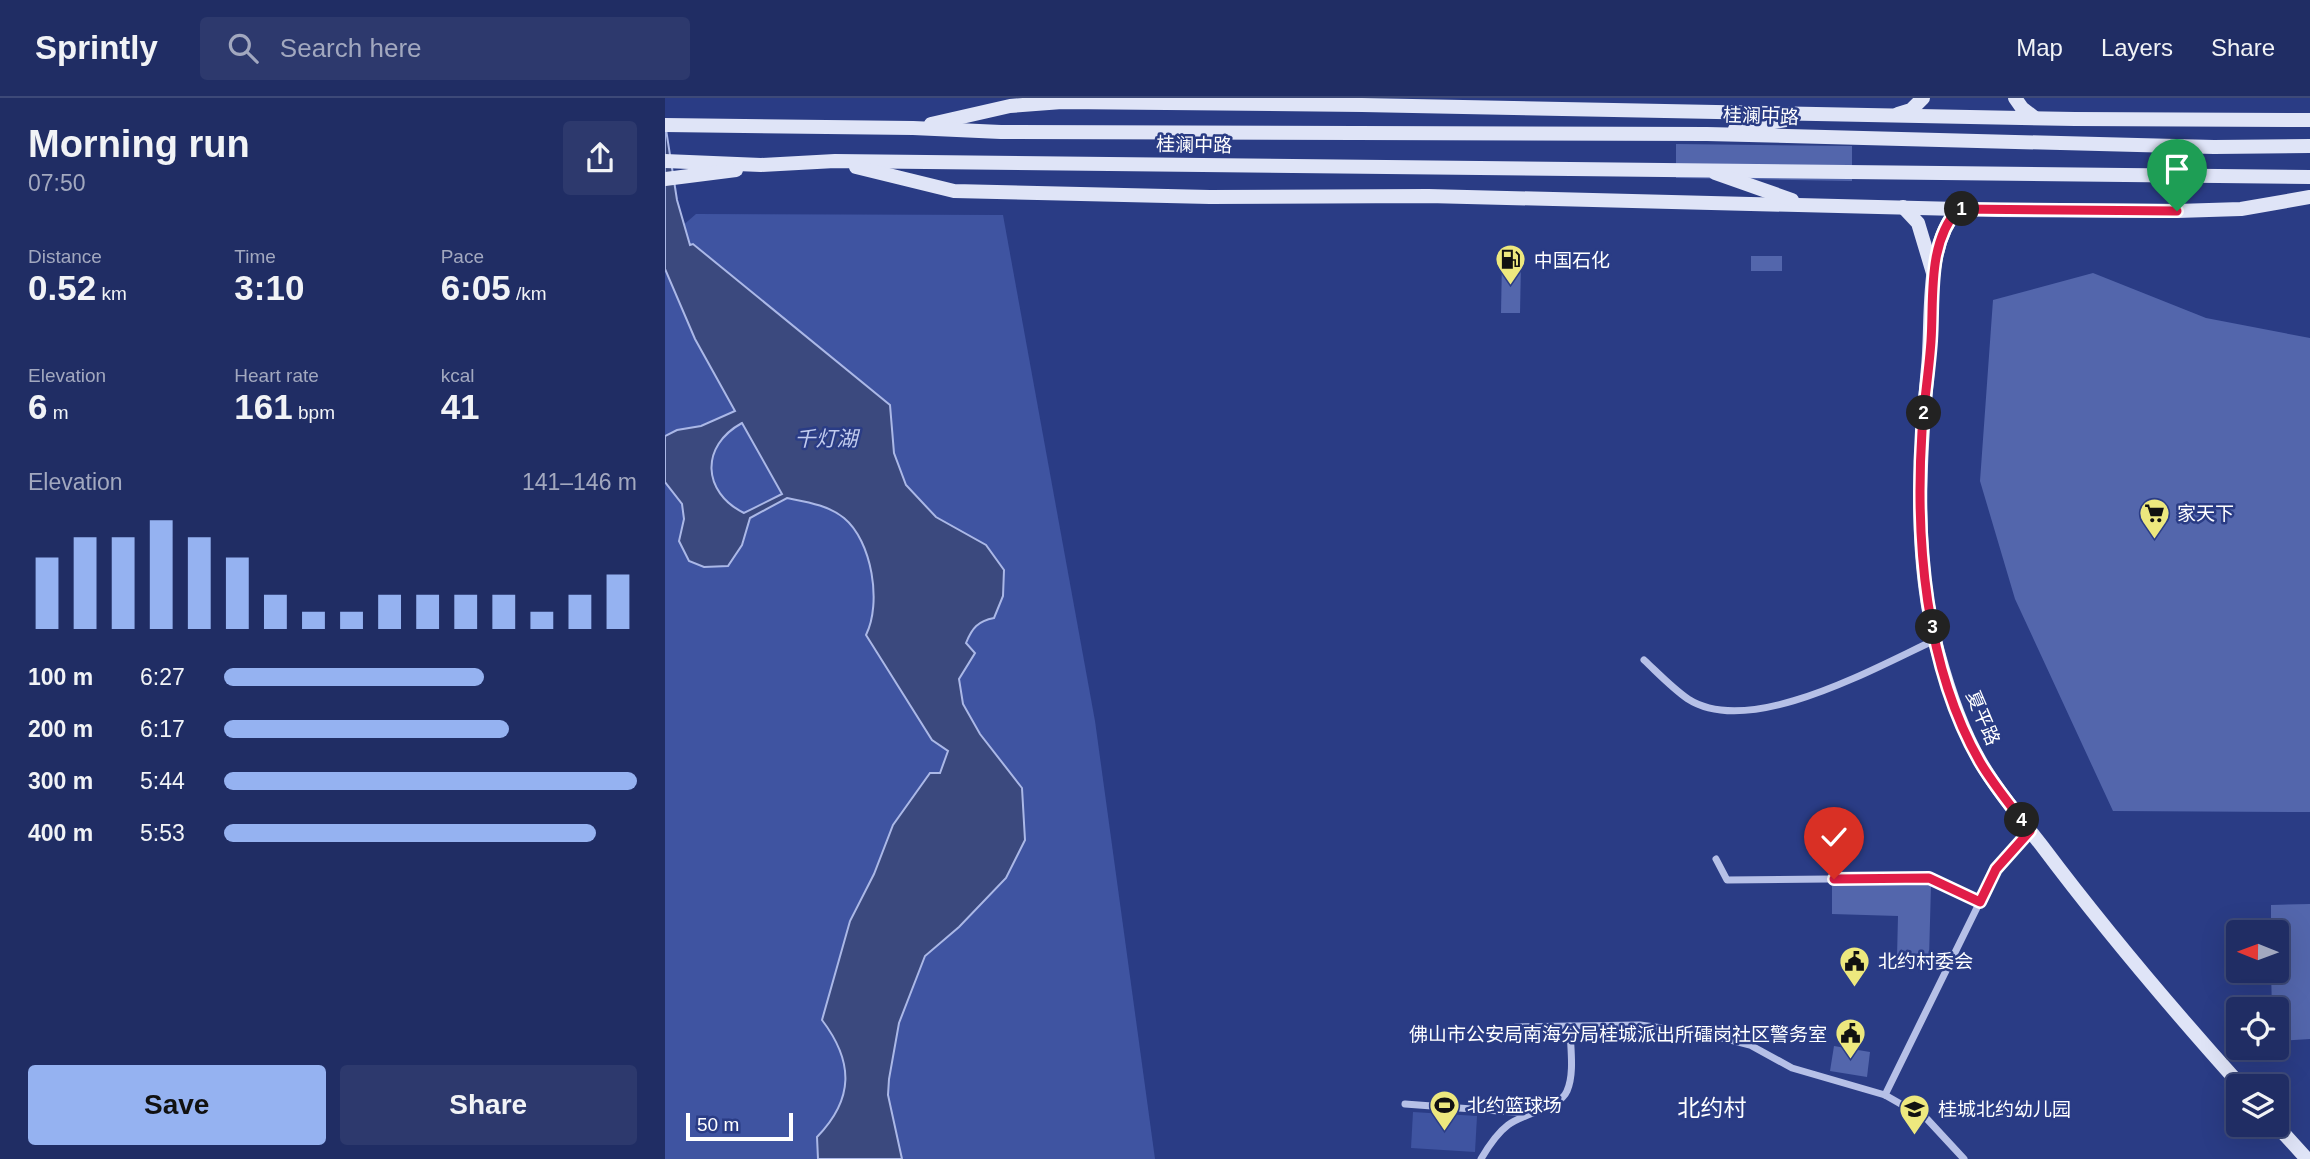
<!DOCTYPE html>
<html lang="en">
<head>
<meta charset="utf-8">
<style>
	:root { --surface:#202d64; --page:#2d396d; --text:#f1f3f6; --muted:#a2a8bf; --line:#3d4978; --accent:#95b2f1 }
	body { margin:0; font-family:Arial,"Noto Sans SC",sans-serif; background:var(--page); color:var(--text); height:100vh; display:flex; flex-direction:column; font-size:26px; white-space:nowrap }
	* { box-sizing:border-box; margin:0 }
	p { font-size:23px; color:var(--muted) }
	.icon { flex:none; width:38px; height:38px; fill:none; stroke:currentColor; stroke-width:2; stroke-linecap:round; stroke-linejoin:round }
	.map { position:relative; flex:1; overflow:hidden }
	.details { display:flex; flex-direction:column; background:var(--surface); width:665px }
	.details>* { flex:none }
	.needle { width:46px; rotate:271deg }
	.controls { position:absolute; left:1561px; top:822px; display:grid; gap:14px }
	.controls a { display:grid; place-items:center; width:63px; height:63px; border-radius:7px; background:var(--surface); box-shadow:0 7px 28px #0002,0 0 0 2px var(--line); font-size:35px }
	.scale { position:absolute; left:21px; bottom:18px; width:107px; box-sizing:border-box; padding-left:7px; border:4px solid #fff; border-top:0; font-size:19px; line-height:24px; white-space:nowrap; color:#fff; -webkit-text-stroke:5px #2a3c85; paint-order:stroke }
	.pin { position:absolute; display:grid; place-items:center; width:60px; height:60px; color:#fff; margin:-72px -30px; border-radius:50% 50% 50% 0; rotate:-45deg; box-shadow:0 0 7px #0007 }
	.pin .icon { rotate:45deg }
	.km { position:absolute; width:35px; height:35px; margin:-18px; border-radius:50%; background:#222; color:#fff; font-size:19px; line-height:35px; text-align:center }
	.round { display:grid; place-items:center; flex:none; width:74px; height:74px; border-radius:7px; background:var(--page) }
	.overview { display:flex; align-items:center; justify-content:space-between; height:119px; padding:0 28px }
	h1 { font-size:38px; font-weight:700; line-height:52px }
	.stats { display:grid; grid-template-columns:repeat(3,1fr); gap:10px; height:119px; padding:7px 28px }
	.stats div { display:grid; align-content:center }
	.stats b { font-size:35px; font-weight:700 }
	.stats small { font-size:19px; font-weight:400 }
	.stats p { font-size:19px }
	.chart { height:196px; padding:14px 28px }
	.chart p { display:flex; justify-content:space-between }
	.chart svg { width:100%; height:126px; margin-top:7px; stroke:var(--accent); stroke-width:6 }
	.cta { display:flex; gap:14px; margin-top:auto; padding:14px 28px }
	.cta a { flex:1; height:80px; border-radius:7px; background:var(--accent); color:#111; font-size:28px; font-weight:700; line-height:80px; text-align:center }
	.cta a+a { background:var(--page); color:var(--text) }
	ul { padding:0 28px; list-style:none; font-size:23px }
	li { display:grid; grid-template-columns:112px 84px 1fr; align-items:center; height:52px }
	li i { height:18px; border-radius:9px; background:var(--accent) }
	header { display:flex; align-items:center; gap:42px; box-sizing:border-box; height:98px; padding:0 35px; background:var(--surface); border-bottom:2px solid var(--line) }
	header strong { font-size:33px }
	nav { display:flex; gap:38px; margin-inline-start:auto; font-size:24px }
	.search { width:490px; height:63px; background:var(--page); display:flex; align-items:center; gap:18px; box-sizing:border-box; padding:0 24px; border-radius:7px; color:var(--muted); font-size:26px }
	main { display:flex; flex:1; min-height:0 }
	.map>svg:first-child { display:block }
	.green { fill:#3f54a1 }
	.water { fill:#3b497e; stroke:#abb8e7; stroke-width:2; fill-rule:evenodd }
	.building { fill:#5366ac }
	.lines { fill:none; stroke-linecap:round; stroke-linejoin:round }
	.minor { stroke:#b6c0e7; stroke-width:7 }
	.secondary { stroke:#dfe4f7; stroke-width:14 }
	.route-casing { stroke:#fff; stroke-width:14 }
	.route { stroke:#e11d48; stroke-width:9 }
	.labels { text-anchor:middle; dominant-baseline:central; stroke-width:5; stroke-linejoin:round; paint-order:stroke }
	.street-label { font-size:19px; fill:#fff; stroke:#2a3c85 }
	.poi-label { font-size:19px; fill:#fff; stroke:#2a3c85; text-anchor:start }
	.water-label { font-size:21px; font-style:italic; fill:#c1cbee; stroke:#2a3c85 }
	.quarter-label { font-size:23px; fill:#fff; stroke:#2a3c85 }
</style>
</head>
<body>
<header>
<strong>Sprintly</strong>
<div class="search"><svg class="icon" aria-label="search" viewBox="0 0 24 24"><circle cx="10" cy="10" r="6"/><path d="M15 15l6 6"/></svg>Search here</div>
<nav><a>Map</a><a>Layers</a><a>Share</a></nav>
</header>
<main>
<section class="details">
<div class="overview"><div><h1>Morning run</h1><p>07:50</p></div><a class="round"><svg class="icon" aria-label="share" viewBox="0 0 24 24"><path d="M12 15V3M7 8l5-5 5 5M5 13v7h14v-7"/></svg></a></div>
<div class="stats">
<div><p>Distance</p><b>0.52<small> km</small></b></div>
<div><p>Time</p><b>3:10</b></div>
<div><p>Pace</p><b>6:05<small> /km</small></b></div>
</div>
<div class="stats">
<div><p>Elevation</p><b>6<small> m</small></b></div>
<div><p>Heart rate</p><b>161<small> bpm</small></b></div>
<div><p>kcal</p><b>41</b></div>
</div>
<div class="chart"><p><span>Elevation</span>141–146 m</p>
<svg viewBox="0 0 160 44" preserveAspectRatio="none"><path d="M5 44V19M15 44V12M25 44V12M35 44V6M45 44V12M55 44V19M65 44V32M75 44V38M85 44V38M95 44V32M105 44V32M115 44V32M125 44V32M135 44V38M145 44V32M155 44V25"/></svg>
</div>
<ul>
<li><b>100 m</b>6:27<i style="width:63%"></i></li>
<li><b>200 m</b>6:17<i style="width:69%"></i></li>
<li><b>300 m</b>5:44<i style="width:100%"></i></li>
<li><b>400 m</b>5:53<i style="width:90%"></i></li>
</ul>
<div class="cta"><a>Save</a><a>Share</a></div>
</section>
<div class="map">
<svg width="1645" height="1061" viewBox="0 0 1645 1061">
	<rect width="100%" height="100%" fill="#2a3c85"/>
	<!-- green -->
	<g class="green">
		<polygon points="31,116 338,117 430,623 490,1061 0,1061 0,143"/>
		<polygon points="748,1014 812,1018 810,1054 746,1050"/>
	</g>
	<!-- water -->
	<path class="water" d="M0,25L12,102L25,147L28,146L225,307L229,355L241,387L271,419L321,447L339,472L338,498L329,520C313,523 307,530 301,545L310,555L294,581L298,606L315,636L357,690L360,742L341,780L294,829L260,858L234,925L224,981L223,997L237,1061H153L152,1039C189,1001 189,964 157,922L185,823L209,776L228,727L265,675H275L283,653L267,642L201,537C217,505 207,443 179,420C163,407 142,404 122,400L85,420L77,447L63,468L39,469L24,463L14,443L19,421L17,406L0,384V338L12,332L36,328L70,313L30,241L0,171ZM77,325L117,396L79,415C37,394 35,348 77,325Z"/>
	<!-- building -->
	<g class="building">
		<polygon points="1011,46 1187,48 1187,83 1011,80"/>
		<rect x="1086" y="158" width="31" height="15"/>
		<polygon points="837,163 856,163 855,215 836,215"/>
		<polygon points="1428,175 1541,220 1645,240 1645,714 1448,713 1350,501 1315,383 1328,202"/>
		<polygon points="1167,784 1266,787 1264,860 1232,859 1233,818 1167,816"/>
		<polygon points="1645,806 1645,941 1612,943 1612,912 1607,912 1606,873 1612,873 1612,835 1606,835 1606,807"/>
		<polygon points="1169,948 1205,954 1202,979 1165,973"/>
	</g>
	<g class="lines">
		<!-- minor -->
		<g class="minor">
			<path d="M979,562C993,575 1007,590 1023,601C1085,641 1211,569 1270,542"/>
			<polyline points="1051,761 1062,782 1264,780 1315,804"/>
			<polyline points="851,929 975,927 1042,936 1085,947 1127,970 1220,997 1262,1021 1299,1061"/>
			<polyline points="1220,997 1331,771 1365,733"/>
			<polyline points="740,1006 862,1015"/>
			<path d="M816,1061C823,1049 831,1036 843,1027C859,1015 895,1010 902,993C910,975 905,948 905,928"/>
		</g>
		<!-- secondary -->
		<g class="secondary">
			<polyline points="1350,0 1357,10 1370,20"/>
			<polyline points="1233,16 1246,12 1258,0"/>
			<polyline points="266,26 345,8 397,4 697,7 1410,21 1645,22"/>
			<polyline points="0,27 248,30 336,34 1042,36 1549,49 1645,48"/>
			<polyline points="1070,31 1126,21"/>
			<polyline points="0,63 96,67 170,63 1645,79"/>
			<polyline points="191,69 289,93 545,99 763,98 1333,112 1512,113 1576,111 1645,99"/>
			<polyline points="1050,75 1127,102"/>
			<polyline points="0,81 71,72"/>
			<polyline points="1238,109 1253,125 1268,175"/>
			<path d="M1293,111C1259,149 1268,221 1263,269C1254,363 1248,462 1273,554C1283,591 1296,630 1315,663C1332,693 1356,721 1377,748C1440,832 1507,911 1577,989"/>
			<polyline points="1611,1027 1642,1061"/>
		</g>
	</g>
	<g class="lines">
		<defs>
			<path id="route" d="M1169,781L1264,780L1315,804L1331,771L1365,733C1348,710 1329,688 1315,664C1260,568 1250,442 1257,333C1259,303 1264,273 1266,243C1269,200 1262,146 1293,111L1512,113"/>
		</defs>
		<!-- route casing -->
		<use href="#route" class="route-casing"/>
		<!-- route -->
		<use href="#route" class="route"/>
	</g>
	<!-- icons -->
	<defs>
		<symbol id="fuel-pin" viewBox="-11 -11 22 30"><path d="M0 17L-7.5 6A9.5 9.5 0 1 1 7.5 6Z" fill="#ede87e" stroke="#2a3c85"/><path d="M-5.5-6h7V0h2V4h1.3V-2.5L3-4.5l.8-.8L6-3V5H2.5V1h-1V6h-7ZM-4.2-4.7v3.2H.2V-4.7Z" fill="#111"/></symbol>
		<symbol id="supermarket-pin" viewBox="-11 -11 22 30"><path d="M0 17L-7.5 6A9.5 9.5 0 1 1 7.5 6Z" fill="#ede87e" stroke="#2a3c85"/><path d="M-6-5.5h2.5l.6 2H6L4.5 2H-2.5L-4.4-4H-6ZM-1.5 3.2a1.3 1.3 0 1 0 .1 0ZM3 3.2a1.3 1.3 0 1 0 .1 0Z" fill="#111"/></symbol>
		<symbol id="civic-pin" viewBox="-11 -11 22 30"><path d="M0 17L-7.5 6A9.5 9.5 0 1 1 7.5 6Z" fill="#ede87e" stroke="#2a3c85"/><path d="M-.6-6.5H3V-4.5H.6V-3L4-1V1h2V6H-6V1h2V-1L-.6-3ZM-1.2 2.5V6h2.4V2.5Z" fill="#111"/></symbol>
		<symbol id="stadium-pin" viewBox="-11 -11 22 30"><path d="M0 17L-7.5 6A9.5 9.5 0 1 1 7.5 6Z" fill="#ede87e" stroke="#2a3c85"/><path d="M0-5a6.5 5 0 1 0 0 10a6.5 5 0 1 0 0-10ZM-3.5-1.8h7v3.6h-7Z" fill="#111"/></symbol>
		<symbol id="school-pin" viewBox="-11 -11 22 30"><path d="M0 17L-7.5 6A9.5 9.5 0 1 1 7.5 6Z" fill="#ede87e" stroke="#2a3c85"/><path d="M0-5L7-2L0 1L-7-2ZM-4 1L0 2.5L4 1V4Q0 6-4 4Z" fill="#111"/></symbol>
	</defs>
	<g fill-rule="evenodd">
		<use href="#fuel-pin" x="828" y="144" width="35" height="47"/>
		<use href="#supermarket-pin" x="1472" y="398" width="35" height="47"/>
		<use href="#civic-pin" x="1172" y="846" width="35" height="47"/>
		<use href="#civic-pin" x="1168" y="918" width="35" height="47"/>
		<use href="#stadium-pin" x="762" y="990" width="35" height="47"/>
		<use href="#school-pin" x="1232" y="994" width="35" height="47"/>
	</g>
	<g class="labels">
		<!-- street labels -->
		<g class="street-label">
			<text transform="translate(1096 18) rotate(2)">桂澜中路</text>
			<text transform="translate(529 47) rotate(1)">桂澜中路</text>
			<text transform="translate(1318 620) rotate(67)">夏平路</text>
		</g>
		<!-- poi labels -->
		<g class="poi-label">
			<text x="869" y="162">中国石化</text>
			<text x="1512" y="415">家天下</text>
			<text x="1213" y="863">北约村委会</text>
			<text x="1162" y="936" text-anchor="end">佛山市公安局南海分局桂城派出所礌岗社区警务室</text>
			<text x="802" y="1007">北约篮球场</text>
			<text x="1273" y="1011">桂城北约幼儿园</text>
		</g>
		<!-- water labels -->
		<g class="water-label">
			<text x="161" y="340">千灯湖</text>
		</g>
		<!-- quarter labels -->
		<g class="quarter-label">
			<text x="1047" y="1010">北约村</text>
		</g>
	</g>
</svg>
<div class="controls">
<a><svg class="needle" viewBox="-14 -14 28 28"><path d="M0-13l5 13h-10z" fill="#e53935"/><path d="M0 13l5-13h-10z" fill="#a2a8bf"/></svg></a>
<a><svg class="icon" aria-label="locate" viewBox="0 0 24 24"><circle cx="12" cy="12" r="6"/><path d="M12 2v4M12 18v4M2 12h4M18 12h4"/></svg></a>
<a><svg class="icon" aria-label="layers" viewBox="0 0 24 24"><path d="M12 4l9 5-9 5-9-5zM3 14l9 5 9-5"/></svg></a>
</div>
<div class="scale">50 m</div>
<div class="pin" style="left:1512px;top:113px;background:#1e9e55"><svg class="icon" aria-label="arrive" viewBox="0 0 24 24"><path d="M6 21V4h12l-3 4 3 4H6"/></svg></div>
<div class="pin" style="left:1169px;top:781px;background:#d93025"><svg class="icon" aria-label="check" viewBox="0 0 24 24"><path d="M5 12l5 5 9-10"/></svg></div>
<b class="km" style="left:1297px;top:111px">1</b>
<b class="km" style="left:1259px;top:315px">2</b>
<b class="km" style="left:1268px;top:529px">3</b>
<b class="km" style="left:1357px;top:722px">4</b>
</div>
</main>
</body>
</html>
